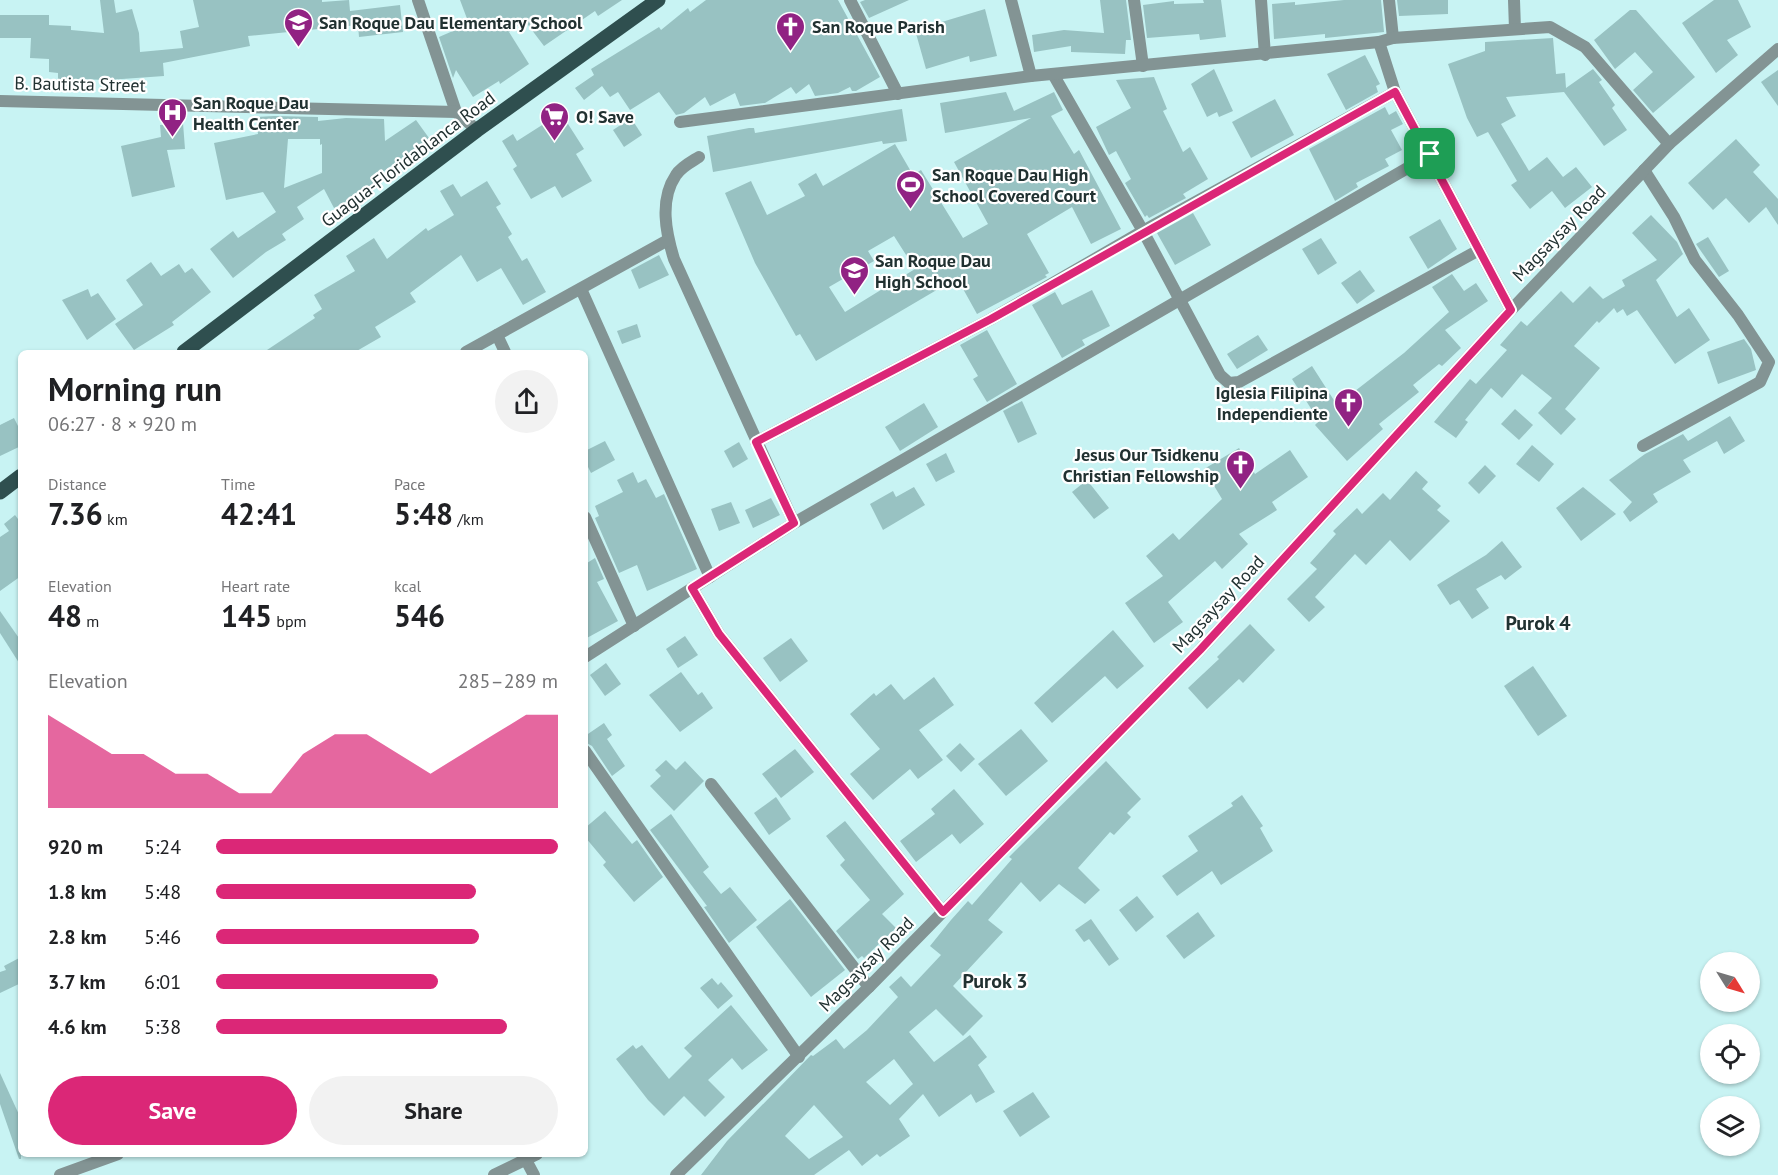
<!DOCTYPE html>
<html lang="en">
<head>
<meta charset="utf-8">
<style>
	:root { --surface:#fff; --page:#f2f2f2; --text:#202124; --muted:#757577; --accent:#db2777 }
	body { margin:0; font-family:"PT Sans",sans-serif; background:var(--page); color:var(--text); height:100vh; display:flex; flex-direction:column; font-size:22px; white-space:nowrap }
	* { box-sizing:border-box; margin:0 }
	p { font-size:20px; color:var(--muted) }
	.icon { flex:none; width:33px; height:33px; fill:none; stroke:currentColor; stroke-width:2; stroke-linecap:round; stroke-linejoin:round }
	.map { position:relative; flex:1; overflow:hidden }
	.side { position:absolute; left:18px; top:350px; width:570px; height:807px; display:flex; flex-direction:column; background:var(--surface); border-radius:9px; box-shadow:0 2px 4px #0004 }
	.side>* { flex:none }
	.needle { width:39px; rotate:127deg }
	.fabs { position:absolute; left:1700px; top:952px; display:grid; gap:12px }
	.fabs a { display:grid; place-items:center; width:60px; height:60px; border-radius:50%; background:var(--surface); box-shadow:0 2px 4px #0004; font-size:30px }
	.pin { position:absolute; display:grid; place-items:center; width:51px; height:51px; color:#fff; margin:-26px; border-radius:12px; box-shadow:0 3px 9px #0006 }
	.round { display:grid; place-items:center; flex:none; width:63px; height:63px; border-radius:32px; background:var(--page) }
	.summary { display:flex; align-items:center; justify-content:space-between; height:102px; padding:0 30px }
	h1 { font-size:33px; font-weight:700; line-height:45px }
	.figures { display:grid; grid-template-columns:repeat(3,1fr); gap:9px; height:102px; padding:6px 30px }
	.figures div { display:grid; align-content:center }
	.figures b { font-size:30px; font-weight:700 }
	.figures small { font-size:16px; font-weight:400 }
	.figures p { font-size:16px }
	.chart { height:168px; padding:12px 30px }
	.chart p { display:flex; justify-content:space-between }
	.chart svg { width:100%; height:108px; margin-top:6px; fill:var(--accent); opacity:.7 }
	.cta { display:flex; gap:12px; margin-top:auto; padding:12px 30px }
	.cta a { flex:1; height:69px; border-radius:36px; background:var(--accent); color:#fff; font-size:24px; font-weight:700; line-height:69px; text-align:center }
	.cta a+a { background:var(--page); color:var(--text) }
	ul { padding:0 30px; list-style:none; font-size:20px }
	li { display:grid; grid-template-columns:96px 72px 1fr; align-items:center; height:45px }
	li i { height:15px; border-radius:8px; background:var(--accent) }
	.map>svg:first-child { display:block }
	.building { fill:#98c2c2; fill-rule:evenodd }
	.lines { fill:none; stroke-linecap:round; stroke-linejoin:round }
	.minor { stroke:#839494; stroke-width:12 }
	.tertiary { stroke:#839494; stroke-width:12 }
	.primary { stroke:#2f4f4f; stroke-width:15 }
	.route-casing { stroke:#fff; stroke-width:12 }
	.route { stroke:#db2777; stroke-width:8 }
	.labels { text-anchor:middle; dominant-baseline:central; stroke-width:4.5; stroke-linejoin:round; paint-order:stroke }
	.poi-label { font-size:18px; font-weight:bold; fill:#213131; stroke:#fff; text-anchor:start }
	.street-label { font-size:18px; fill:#213131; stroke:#fff }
	.neighbourhood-label { font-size:20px; font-weight:bold; fill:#213131; stroke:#fff }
</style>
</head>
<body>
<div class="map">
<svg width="1778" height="1175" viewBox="0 0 1778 1175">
	<rect width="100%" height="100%" fill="#c8f3f3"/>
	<!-- building -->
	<g class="building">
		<polygon points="100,0 114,0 116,13 132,9 139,33 140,52 183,48 180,31 199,27 193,0 322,0 322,2 349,0 350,11 400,5 403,32 359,37 358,25 248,36 250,46 163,63 164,76 108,80 75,79 75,86 58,86 58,73 49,72 49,59 30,58 31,38 0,38 0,15 49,15 49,25 71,26 71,30 104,33"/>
		<polygon points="460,0 622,0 598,16 595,11 544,46 525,21 509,32 529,64 500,84 499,81 473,97 456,70 453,78 439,37 469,24"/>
		<polygon points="706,0 838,0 880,77 856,91 852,91 850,87 838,93 815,96 809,84 796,94 791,87 765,103 740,106 735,93 710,106 705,97 684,113 676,115 659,92 630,110 618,92 610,97 602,86 584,100 575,88 594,75 591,69 659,27 661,30 688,8 690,12"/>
		<polygon points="865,0 909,0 869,18 860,2"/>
		<polygon points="1100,0 1126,0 1131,40 1126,40 1125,54 1071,52 1071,46 1034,52 1032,35 1064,30 1104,33"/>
		<polygon points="1203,0 1221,0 1226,37 1200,40 1199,34 1147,38 1143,5 1174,1 1174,4 1204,3"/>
		<polygon points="1344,0 1381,0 1384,32 1325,38 1325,34 1274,39 1272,4 1295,2 1295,5"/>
		<polygon points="1397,0 1448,0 1448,14 1399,16"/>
		<polygon points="1714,0 1738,0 1751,27 1727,40 1738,55 1716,73 1682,23"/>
		<polygon points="985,9 997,56 970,62 969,56 926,69 915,30"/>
		<polygon points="1630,10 1636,10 1695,77 1653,113 1633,90 1653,72 1635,52 1615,69 1594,40"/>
		<polygon points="1553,38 1556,74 1565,73 1566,88 1593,69 1602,80 1599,82 1615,105 1612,108 1627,130 1604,146 1564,92 1506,97 1516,116 1501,124 1529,171 1547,157 1563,177 1576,167 1592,187 1565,208 1552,191 1530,209 1511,185 1517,181 1488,132 1477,137 1467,118 1448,64 1485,51 1485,42"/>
		<polygon points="1365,55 1380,84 1376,86 1378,92 1346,110 1327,74"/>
		<polygon points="1214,69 1233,111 1219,117 1217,112 1207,117 1191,84"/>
		<polygon points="1778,70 1778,106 1761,82"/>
		<polygon points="1154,77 1167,109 1163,111 1183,152 1190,147 1208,179 1183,194 1186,198 1149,218 1147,215 1145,217 1125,183 1131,179 1116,151 1109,155 1096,127 1131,108 1116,80"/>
		<path d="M1006,92L1014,111L1054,92L1063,110L1051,116L1074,154L1079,150L1121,229L1091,244L1072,207L1027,234L1049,273L1045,275L1047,277L977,314L957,278L816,361L800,334L796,336L755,263L725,193L751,181L767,215L805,196L798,184L816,173L823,186L895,144L913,175L921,170L963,238L988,224L954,162L1031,118L945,133L940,103ZM894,236L915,269L845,312L829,287L874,261L868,251Z"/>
		<polygon points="1275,99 1294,135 1251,158 1232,122"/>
		<polygon points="1385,107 1389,115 1396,111 1403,124 1391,130 1402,150 1385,159 1389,166 1356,183 1358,187 1335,201 1309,149"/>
		<polygon points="902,109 907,141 883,144 882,141 713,172 707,136 749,128 754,128 755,133"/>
		<polygon points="561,113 584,149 576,154 592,181 562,198 555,186 531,199 513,169 517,166 502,141 513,134 517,141"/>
		<path d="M274,116L318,117V121L346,118L384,119L385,141L416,120L429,138L376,177L379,180L355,197L334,208L324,189L297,207L304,219L282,234L286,240L266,252L233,278L210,249L233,231L238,238L276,212L263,192L226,200L214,143L258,134L256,117ZM288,139H320V145L322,144V173L284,188Z"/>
		<polygon points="631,118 642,135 624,147 613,130"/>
		<polygon points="183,123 185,149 167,150 175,187 132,197 121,146 161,137 160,125"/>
		<polygon points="1736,139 1760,165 1753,172 1778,199 1778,225 1766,207 1749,223 1726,198 1713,210 1688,183"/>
		<polygon points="487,181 501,204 496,207 512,234 508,237 522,261 527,258 546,292 523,305 501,268 477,282 461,255 410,293 416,302 375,327 381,337 355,352 264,352 315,318 313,315 322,309 314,295 355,271 346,256 374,238 387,259 426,228 428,231 454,215 440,191 453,184 461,197"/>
		<polygon points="1193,213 1211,245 1175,265 1157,233"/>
		<polygon points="1651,215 1677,242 1683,254 1656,280 1677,317 1689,308 1710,340 1675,364 1637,310 1627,316 1623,309 1617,313 1614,308 1599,323 1597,321 1574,346 1600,368 1565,409 1576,419 1561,435 1538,413 1552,398 1522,374 1502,398 1491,388 1465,420 1468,422 1456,438 1434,422 1470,379 1476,384 1507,350 1500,345 1521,321 1527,326 1561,291 1573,303 1590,286 1603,299 1625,286 1622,280 1657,260 1632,233"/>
		<polygon points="1440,219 1457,249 1428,269 1409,237"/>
		<polygon points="1708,237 1729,271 1719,277 1696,244"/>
		<polygon points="1321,238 1337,263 1318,275 1302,249"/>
		<polygon points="659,255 669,275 639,289 631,270"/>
		<polygon points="151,262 161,276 179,264 185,273 192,268 211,292 172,322 174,325 134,350 115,324 143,305 126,280"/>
		<polygon points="1360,270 1375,291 1357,304 1341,283"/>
		<polygon points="1452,274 1464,291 1476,283 1488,301 1445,330 1461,348 1442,366 1439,364 1413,385 1419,392 1379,424 1383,429 1347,461 1315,425 1319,421 1292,379 1312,366 1337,405 1404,353 1449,312 1432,287"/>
		<polygon points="88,289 91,297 98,293 116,319 87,340 62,300"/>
		<polygon points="1092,290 1110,326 1082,340 1085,345 1062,358 1032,305 1055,292 1062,305"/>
		<polygon points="637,324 641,337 622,344 617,331"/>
		<polygon points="987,330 1017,384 987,402 973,379 978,376 960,345"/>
		<polygon points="1258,335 1268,350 1237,369 1227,354"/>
		<polygon points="1744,339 1751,349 1756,370 1718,384 1707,352"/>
		<polygon points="1022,401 1037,434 1018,443 1003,411"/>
		<polygon points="924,403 938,427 900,451 885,427"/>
		<polygon points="1515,409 1533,425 1519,440 1501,424"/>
		<polygon points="1730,416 1745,441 1724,454 1717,441 1683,460 1691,472 1653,494 1658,502 1630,522 1623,512 1632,502 1609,480 1645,454 1683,434 1688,441"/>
		<polygon points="14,418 21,432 21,446 0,456 0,425"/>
		<polygon points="605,441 615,460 591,473 585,461 585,451"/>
		<polygon points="739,442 748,459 733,468 724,451"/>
		<polygon points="1532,445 1554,464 1539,482 1516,464"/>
		<polygon points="1239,448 1255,474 1290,450 1308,477 1272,502 1277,510 1239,534 1248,544 1222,569 1215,561 1168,602 1183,622 1154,643 1125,603 1163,576 1146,556 1173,533 1179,540 1222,499 1204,469"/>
		<polygon points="946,453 955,472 936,482 926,464"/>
		<polygon points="1485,465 1496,476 1479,494 1468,483"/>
		<polygon points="1416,471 1428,482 1422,489 1441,506 1437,510 1450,521 1410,561 1390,540 1366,565 1355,554 1315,597 1325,607 1309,622 1287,599 1317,569 1310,563 1336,534 1333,531 1357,508 1362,514 1383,493 1390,500"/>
		<polygon points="633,472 638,483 646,479 656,498 664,494 697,569 647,591 637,565 619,573 595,518 599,516 595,506 623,492 617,480"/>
		<polygon points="1087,480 1109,508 1094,519 1072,492"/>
		<polygon points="914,487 925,505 883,530 870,504 893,491 896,497"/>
		<polygon points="1583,487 1616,514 1581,541 1556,508"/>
		<polygon points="771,498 780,515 753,528 745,510"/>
		<polygon points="731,502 740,523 719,531 711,509"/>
		<polygon points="15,515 21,523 21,576 0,591 0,537 9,531 4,524"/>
		<polygon points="1502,541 1522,567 1505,580 1501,575 1476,589 1489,608 1472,619 1459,600 1450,605 1437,585 1486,555"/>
		<polygon points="595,558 604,579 597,582 618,621 585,639 585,559 587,563"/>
		<polygon points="0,611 21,641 21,666 0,633"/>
		<polygon points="1250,624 1275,650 1243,683 1239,679 1207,709 1188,688 1219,659 1217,657"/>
		<polygon points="1113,630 1144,666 1117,689 1105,676 1052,723 1034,703"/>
		<polygon points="685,636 698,655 678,668 666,649"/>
		<polygon points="791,638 808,661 780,682 763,658"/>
		<polygon points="606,663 621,684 605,696 590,675"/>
		<polygon points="1533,666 1567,716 1538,736 1504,686"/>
		<polygon points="681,672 698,695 702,692 713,708 680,732 649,695"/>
		<polygon points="934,677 954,705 919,730 943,760 918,779 910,769 873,800 850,774 880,749 850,714 874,693 876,696 891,684 904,700"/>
		<polygon points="604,723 612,735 607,739 625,766 612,776 592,746 585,742 585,736"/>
		<polygon points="1021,729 1048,761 1006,796 978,764"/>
		<polygon points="960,743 975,759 961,772 946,756"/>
		<polygon points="795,749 814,772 781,798 762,774"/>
		<polygon points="666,760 676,770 685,761 704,781 674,811 650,786 661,776 655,770"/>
		<path d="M1106,761L1141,799L1127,813L1131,817L1114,835L1110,832L1078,868L1100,890L1085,904L1059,884L1040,902L1021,882L988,920L1003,932L953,986L983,1016L963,1036L936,1009L909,1032L934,1062L970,1035L987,1057L978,1065L995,1092L976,1103L971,1094L939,1117L923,1094L899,1119L910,1136L880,1157L877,1154L862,1166L849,1150L814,1175H701L727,1141L811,1055L813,1056L836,1039L844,1049L867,1030L898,997L889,987L901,976L911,987L941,955L930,946L951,920L968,901L972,905L1012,859L1009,857ZM894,1059L913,1084L890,1105L866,1082ZM814,1105L843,1137L809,1159L785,1136Z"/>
		<polygon points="954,789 984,824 960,844 952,834 916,862 900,841 935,814 931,809"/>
		<polygon points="1242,795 1263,826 1260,828 1273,851 1221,885 1212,871 1177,896 1162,876 1198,851 1188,836 1233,806 1231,803"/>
		<polygon points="776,797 791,819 769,835 754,813"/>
		<polygon points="605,811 632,844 637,840 663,877 634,902 603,865 606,862 585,837 585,828"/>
		<polygon points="671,814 709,867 703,872 721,894 730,887 757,920 729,943 704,907 707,906 650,830"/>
		<polygon points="845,821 904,894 882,914 896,928 864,958 862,956 858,959 836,931 870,900 840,865 845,860 826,836"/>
		<polygon points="1137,896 1154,917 1136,932 1119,910"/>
		<polygon points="790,899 845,970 811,997 756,927"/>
		<polygon points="1198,912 1215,936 1184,959 1166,936"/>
		<polygon points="1091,919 1119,959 1109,966 1089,939 1084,942 1075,930"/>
		<polygon points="21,957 21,983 0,993 0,972 6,970 4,966"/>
		<polygon points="712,978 718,985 721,982 733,996 718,1009 700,988"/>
		<polygon points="731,1005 768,1050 742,1070 732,1058 708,1080 725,1097 705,1117 684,1096 664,1116 648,1100 616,1059 633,1045 636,1049 642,1045 669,1079 692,1056 684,1048"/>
		<polygon points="0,1073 21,1119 21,1159 19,1159 0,1104"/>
		<polygon points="1033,1092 1050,1117 1020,1137 1003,1111"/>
	</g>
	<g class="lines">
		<!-- minor -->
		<g class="minor">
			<polyline points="418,0 456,112"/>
			<polyline points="850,0 898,94"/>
			<polyline points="1011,0 1031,76"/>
			<polyline points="1134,0 1143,66"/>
			<polyline points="1261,0 1265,55"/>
			<polyline points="1389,0 1393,38"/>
			<polyline points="1514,0 1515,29"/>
			<polyline points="1379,42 1395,92 1511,310"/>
			<polyline points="1053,74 1143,231 1220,375 1229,383 1239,382 1479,250"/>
			<polyline points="680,122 1031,76 1379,42 1393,38 1550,27 1585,47 1669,144"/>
			<path d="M699,157C691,162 681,167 676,175C659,200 666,233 674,259L794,523"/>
			<polyline points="581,289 710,577"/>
			<polyline points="497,335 505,352"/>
			<polyline points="466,352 668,240"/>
			<polyline points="756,442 991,319 1143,231 1395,92"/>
			<polyline points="1643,446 1760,382 1769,362 1738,315 1695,260 1674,217 1644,170"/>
			<polyline points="585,517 634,626"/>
			<polyline points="692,588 719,634 943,912"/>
			<polyline points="585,657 794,523 1430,155"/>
			<polyline points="585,751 799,1057"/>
			<polyline points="711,784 869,987"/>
			<polyline points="526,1160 534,1175"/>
			<polyline points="60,1175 118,1154"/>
			<polyline points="494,1175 537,1154"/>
			<polyline points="676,1175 869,987 1200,650 1511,310 1669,144 1778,49"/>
		</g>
		<!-- tertiary -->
		<polyline class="tertiary" points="0,101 456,112 477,130"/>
		<!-- primary -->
		<g class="primary">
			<polyline points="184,352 477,130 658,0"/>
			<polyline points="0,492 21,476"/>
		</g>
	</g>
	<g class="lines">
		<defs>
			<polygon id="route" points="1395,92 1511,310 1200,650 943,912 719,634 692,588 794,523 756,442 991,319"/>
		</defs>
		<!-- route casing -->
		<use href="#route" class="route-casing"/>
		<!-- route -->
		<use href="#route" class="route"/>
	</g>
	<!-- icons -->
	<defs>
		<symbol id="school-pin" viewBox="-11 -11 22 30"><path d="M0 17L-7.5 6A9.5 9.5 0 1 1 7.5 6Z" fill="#912283" stroke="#fff"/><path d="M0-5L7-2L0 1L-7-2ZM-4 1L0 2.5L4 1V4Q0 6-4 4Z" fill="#fff"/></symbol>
		<symbol id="church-pin" viewBox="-11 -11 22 30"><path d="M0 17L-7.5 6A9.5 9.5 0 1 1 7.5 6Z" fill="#912283" stroke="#fff"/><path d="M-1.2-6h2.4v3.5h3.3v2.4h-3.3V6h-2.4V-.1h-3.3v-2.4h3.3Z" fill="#fff"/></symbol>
		<symbol id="hospital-pin" viewBox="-11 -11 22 30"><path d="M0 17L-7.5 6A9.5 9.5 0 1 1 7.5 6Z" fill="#912283" stroke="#fff"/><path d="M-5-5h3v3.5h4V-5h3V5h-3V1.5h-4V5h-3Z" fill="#fff"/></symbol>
		<symbol id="supermarket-pin" viewBox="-11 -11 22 30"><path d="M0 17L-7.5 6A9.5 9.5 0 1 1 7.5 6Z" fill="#912283" stroke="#fff"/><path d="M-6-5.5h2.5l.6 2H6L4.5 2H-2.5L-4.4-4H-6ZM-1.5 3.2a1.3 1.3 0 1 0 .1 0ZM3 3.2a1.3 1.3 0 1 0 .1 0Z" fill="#fff"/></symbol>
		<symbol id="stadium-pin" viewBox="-11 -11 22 30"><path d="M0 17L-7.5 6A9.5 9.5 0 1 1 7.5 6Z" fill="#912283" stroke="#fff"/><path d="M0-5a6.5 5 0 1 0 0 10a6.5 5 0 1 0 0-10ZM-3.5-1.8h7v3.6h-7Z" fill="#fff"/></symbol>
	</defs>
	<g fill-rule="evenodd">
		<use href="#school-pin" x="282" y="6" width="33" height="45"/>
		<use href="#church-pin" x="774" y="10" width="33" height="45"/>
		<use href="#hospital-pin" x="156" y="96" width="33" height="45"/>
		<use href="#supermarket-pin" x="538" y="100" width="33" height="45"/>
		<use href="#stadium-pin" x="894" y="168" width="33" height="45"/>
		<use href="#school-pin" x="838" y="254" width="33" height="45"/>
		<use href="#church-pin" x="1332" y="386" width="33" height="45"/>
		<use href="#church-pin" x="1224" y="448" width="33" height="45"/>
	</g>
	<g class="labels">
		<!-- poi labels -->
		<g class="poi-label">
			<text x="319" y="22">San Roque Dau Elementary School</text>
			<text x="812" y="26">San Roque Parish</text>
			<text x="193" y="102">San Roque Dau<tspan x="193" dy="21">Health Center</tspan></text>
			<text x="576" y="116">O! Save</text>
			<text x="932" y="174">San Roque Dau High<tspan x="932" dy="21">School Covered Court</tspan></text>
			<text x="875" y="260">San Roque Dau<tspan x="875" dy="21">High School</tspan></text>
			<text x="1328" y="392" text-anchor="end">Iglesia Filipina<tspan x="1328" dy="21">Independiente</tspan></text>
			<text x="1219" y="454" text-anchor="end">Jesus Our Tsidkenu<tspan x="1219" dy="21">Christian Fellowship</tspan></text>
		</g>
		<!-- street labels -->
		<g class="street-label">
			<text transform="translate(80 84) rotate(1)">B. Bautista Street</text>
			<text transform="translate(408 159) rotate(-37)">Guagua-Floridablanca Road</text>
			<text transform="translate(1559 233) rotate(-46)">Magsaysay Road</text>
			<text transform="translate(1218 604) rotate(-47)">Magsaysay Road</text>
			<text transform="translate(866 964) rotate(-45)">Magsaysay Road</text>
		</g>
		<!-- neighbourhood labels -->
		<g class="neighbourhood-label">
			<text x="1538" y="623">Purok 4</text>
			<text x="995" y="981">Purok 3</text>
		</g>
	</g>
</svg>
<div class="fabs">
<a><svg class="needle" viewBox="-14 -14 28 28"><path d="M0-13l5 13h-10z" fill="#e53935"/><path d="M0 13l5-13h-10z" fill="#757577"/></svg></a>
<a><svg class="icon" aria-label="locate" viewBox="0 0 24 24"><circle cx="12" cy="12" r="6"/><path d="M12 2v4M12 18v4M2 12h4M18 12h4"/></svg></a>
<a><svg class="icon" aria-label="layers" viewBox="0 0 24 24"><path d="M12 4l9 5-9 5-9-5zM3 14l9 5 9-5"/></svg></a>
</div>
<div class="pin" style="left:1430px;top:154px;background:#1e9e55"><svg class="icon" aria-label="arrive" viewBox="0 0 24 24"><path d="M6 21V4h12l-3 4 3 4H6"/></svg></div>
<section class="side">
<div class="summary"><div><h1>Morning run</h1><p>06:27 · 8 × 920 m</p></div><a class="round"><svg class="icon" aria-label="share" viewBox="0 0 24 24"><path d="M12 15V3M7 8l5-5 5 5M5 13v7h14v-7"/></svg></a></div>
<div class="figures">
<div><p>Distance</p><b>7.36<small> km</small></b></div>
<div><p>Time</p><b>42:41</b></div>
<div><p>Pace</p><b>5:48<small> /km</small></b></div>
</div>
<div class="figures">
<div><p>Elevation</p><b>48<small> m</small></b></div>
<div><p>Heart rate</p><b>145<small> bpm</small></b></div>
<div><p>kcal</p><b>546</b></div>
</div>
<div class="chart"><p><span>Elevation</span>285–289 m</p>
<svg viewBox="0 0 160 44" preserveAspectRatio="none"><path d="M0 44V6L10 14L20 22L30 22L40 30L50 30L60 38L70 38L80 22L90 14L100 14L110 22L120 30L130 22L140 14L150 6L160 6V44z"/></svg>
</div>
<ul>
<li><b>920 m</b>5:24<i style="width:100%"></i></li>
<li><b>1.8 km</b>5:48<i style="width:76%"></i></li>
<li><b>2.8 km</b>5:46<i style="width:77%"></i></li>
<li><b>3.7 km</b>6:01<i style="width:65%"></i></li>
<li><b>4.6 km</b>5:38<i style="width:85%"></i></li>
</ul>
<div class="cta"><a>Save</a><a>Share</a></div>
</section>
</div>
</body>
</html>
